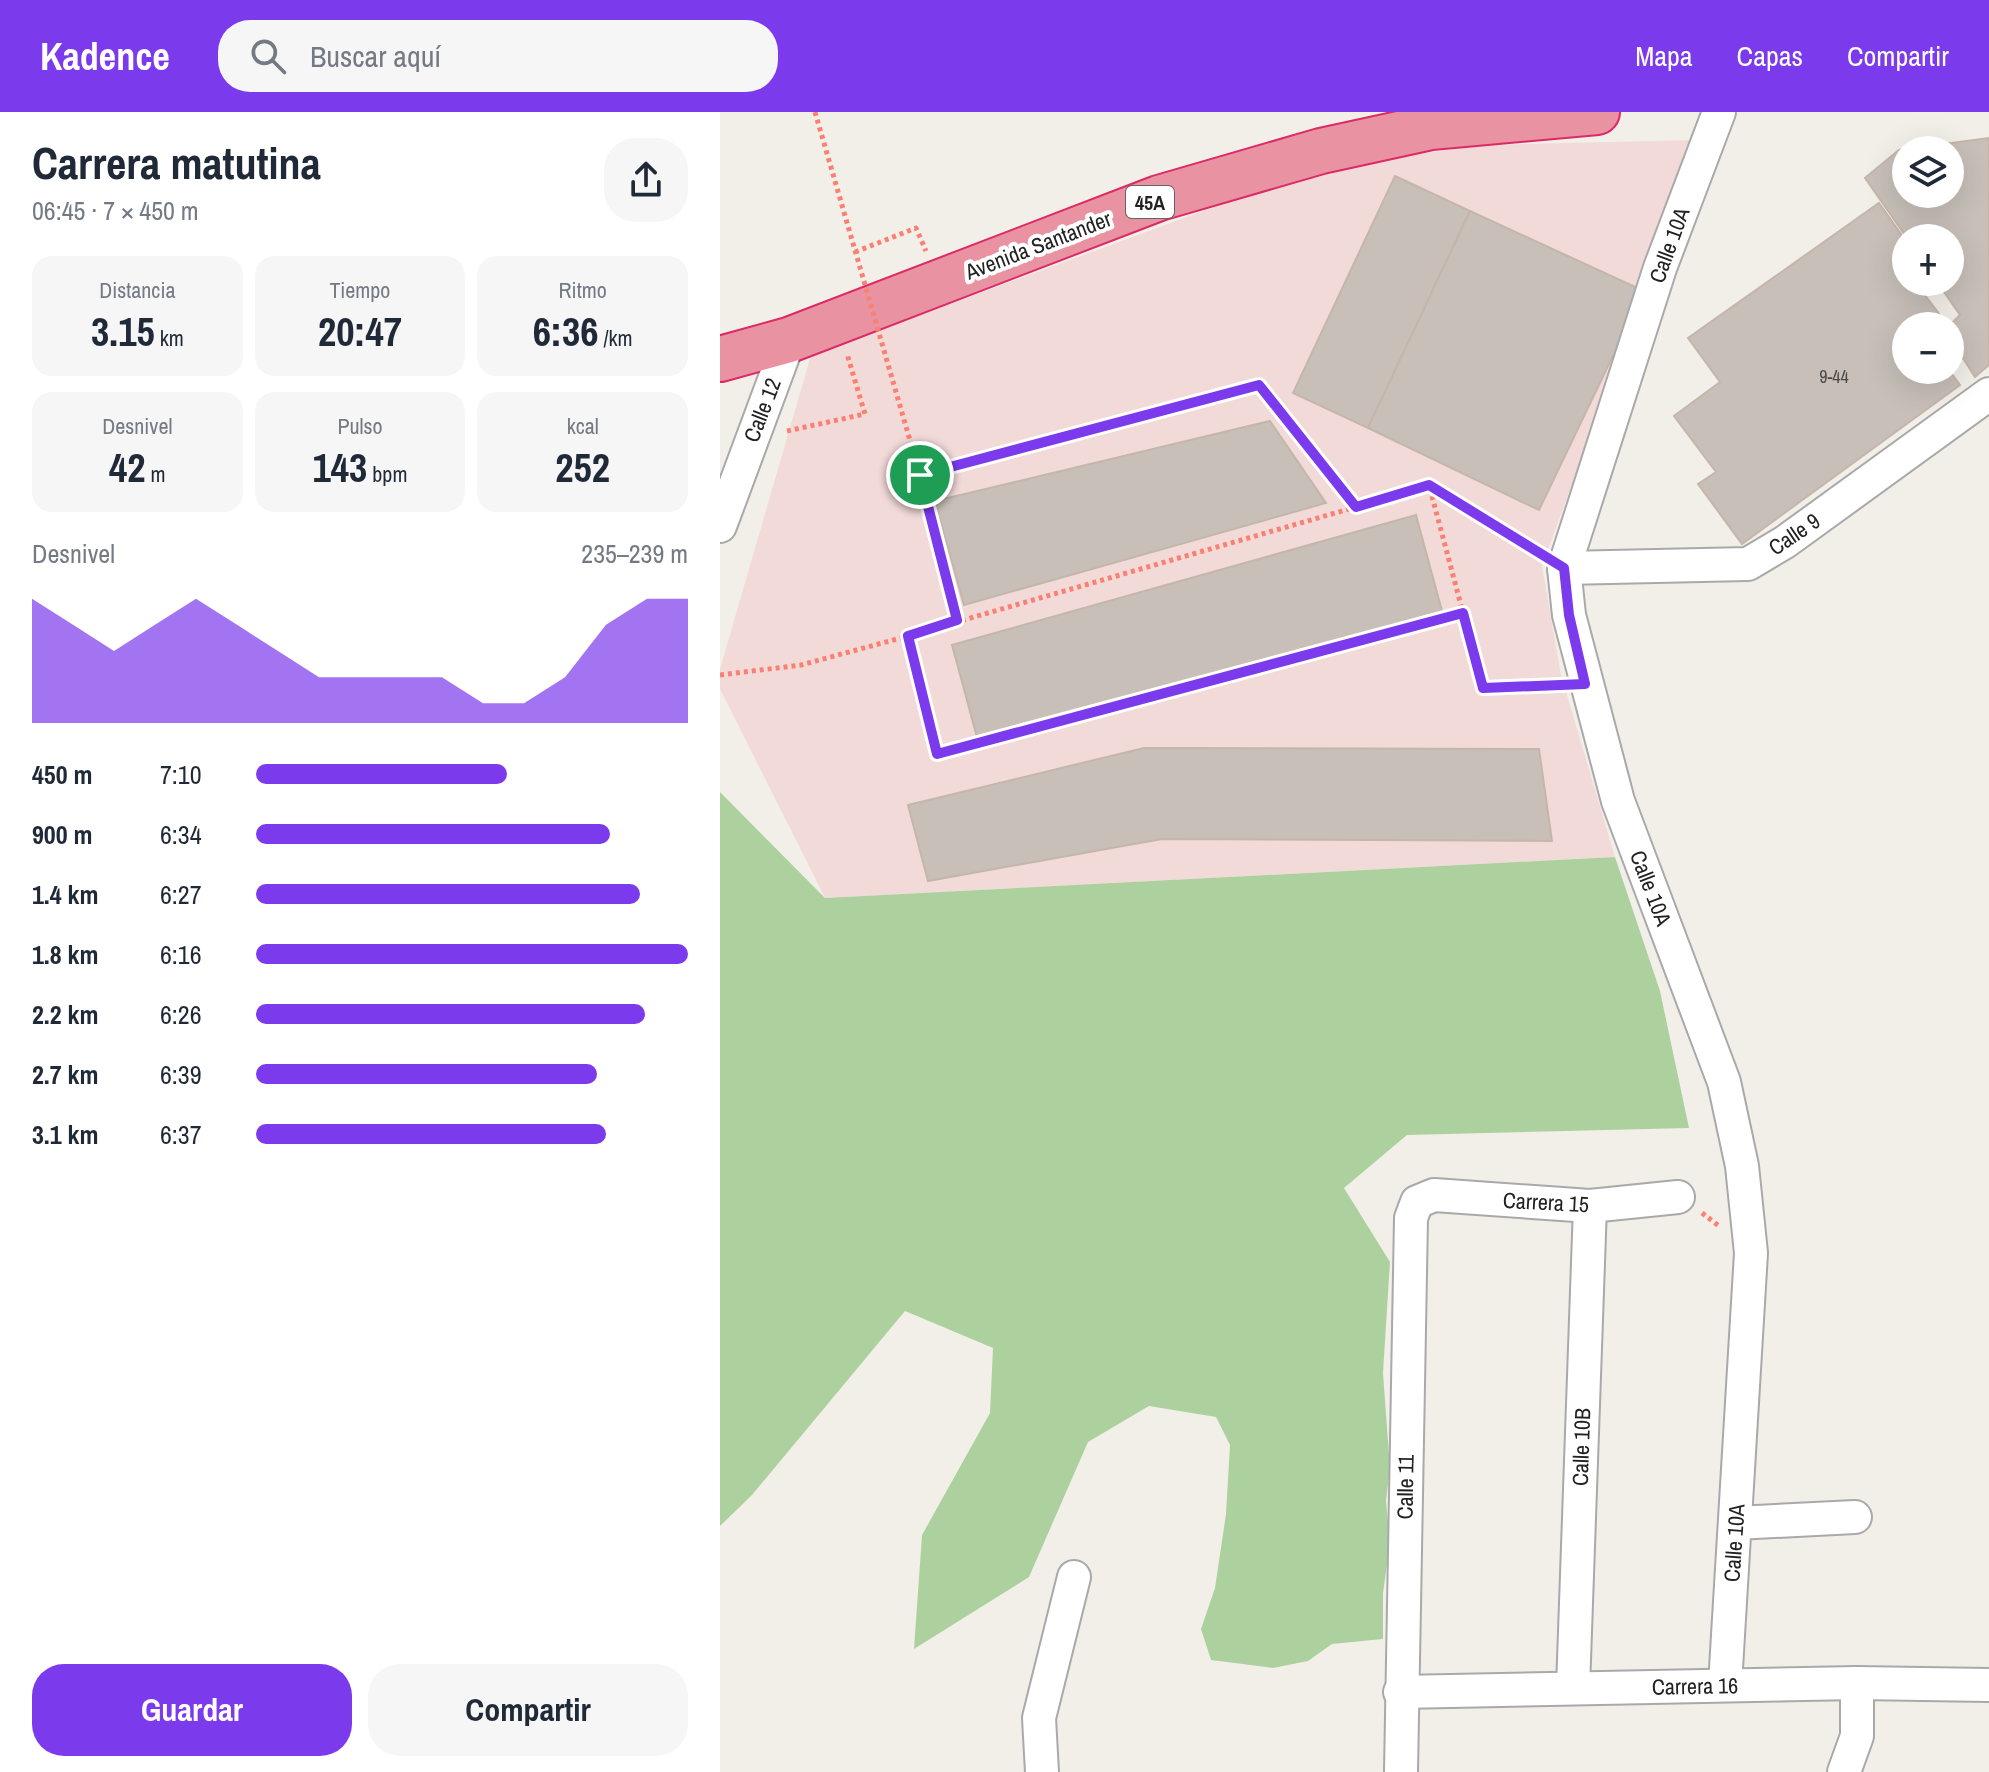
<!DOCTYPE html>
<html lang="es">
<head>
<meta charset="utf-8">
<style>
	:root { --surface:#fff; --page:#f6f6f7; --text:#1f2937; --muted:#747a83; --accent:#7c3aed }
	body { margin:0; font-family:"Archivo Narrow",sans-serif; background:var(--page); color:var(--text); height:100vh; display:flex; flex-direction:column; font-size:30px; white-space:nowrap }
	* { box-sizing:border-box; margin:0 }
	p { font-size:26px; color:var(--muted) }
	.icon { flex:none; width:44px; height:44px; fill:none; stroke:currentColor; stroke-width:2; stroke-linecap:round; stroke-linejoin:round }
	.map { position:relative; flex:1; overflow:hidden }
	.details { display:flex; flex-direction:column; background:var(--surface); width:720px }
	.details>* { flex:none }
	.buttons { position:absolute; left:1172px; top:24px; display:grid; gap:16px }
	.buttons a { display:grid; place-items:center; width:72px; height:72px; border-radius:50%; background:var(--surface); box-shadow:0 8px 32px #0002; font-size:40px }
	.pin { position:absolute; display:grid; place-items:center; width:68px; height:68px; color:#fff; margin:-34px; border:4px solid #fff; border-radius:50%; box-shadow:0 2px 8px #0007 }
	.round { display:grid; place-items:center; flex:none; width:84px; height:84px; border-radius:32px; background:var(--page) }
	.overview { display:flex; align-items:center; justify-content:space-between; height:136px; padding:0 32px }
	h1 { font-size:44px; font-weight:800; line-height:60px }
	.stats { display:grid; grid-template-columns:repeat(3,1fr); gap:12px; height:136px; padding:8px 32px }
	.stats div { display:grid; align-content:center; border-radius:20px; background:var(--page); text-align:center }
	.stats b { font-size:40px; font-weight:800 }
	.stats small { font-size:22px; font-weight:400 }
	.stats p { font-size:22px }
	.chart { height:224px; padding:16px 32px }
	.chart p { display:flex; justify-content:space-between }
	.chart svg { width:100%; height:144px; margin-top:8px; fill:var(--accent); opacity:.7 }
	.button { display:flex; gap:16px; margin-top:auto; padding:16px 32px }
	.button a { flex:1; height:92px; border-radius:32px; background:var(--accent); color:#fff; font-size:32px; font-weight:800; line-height:92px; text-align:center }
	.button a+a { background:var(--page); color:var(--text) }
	ul { padding:0 32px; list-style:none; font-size:26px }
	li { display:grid; grid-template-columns:128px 96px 1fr; align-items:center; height:60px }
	li i { height:20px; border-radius:10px; background:var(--accent) }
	header { display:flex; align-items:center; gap:48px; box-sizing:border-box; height:112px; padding:0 40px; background:var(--accent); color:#fff }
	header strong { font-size:38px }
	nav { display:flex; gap:44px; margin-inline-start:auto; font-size:28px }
	.search { width:560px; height:72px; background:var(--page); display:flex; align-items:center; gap:20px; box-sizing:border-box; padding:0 28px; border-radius:32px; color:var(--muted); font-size:30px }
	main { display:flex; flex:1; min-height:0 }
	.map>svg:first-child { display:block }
	.commercial { fill:#f2dad9 }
	.forest { fill:#add19e }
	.building { fill:#c7bfb8; stroke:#c4b6ab; stroke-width:2; fill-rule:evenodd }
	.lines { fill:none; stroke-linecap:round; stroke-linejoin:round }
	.minor-casing { stroke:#a9a9a9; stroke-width:36 }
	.highway-casing { stroke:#dc2a67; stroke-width:48 }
	.path { stroke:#fa8072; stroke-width:5; stroke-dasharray:4 4; stroke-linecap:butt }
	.minor { stroke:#fff; stroke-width:32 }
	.highway { stroke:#e892a2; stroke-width:44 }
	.path-bridge { stroke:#fa8072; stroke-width:5; stroke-dasharray:4 4; stroke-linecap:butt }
	.route-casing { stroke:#fff; stroke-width:16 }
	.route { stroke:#7c3aed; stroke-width:10 }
	.labels { text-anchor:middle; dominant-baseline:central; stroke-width:8; stroke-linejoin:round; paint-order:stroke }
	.number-label { font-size:18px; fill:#4b4948 }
	.shield { fill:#fff; stroke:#646464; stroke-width:2 }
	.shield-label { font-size:20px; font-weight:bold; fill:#222 }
	.street-label { font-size:22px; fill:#222; stroke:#fff }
</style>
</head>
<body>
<header>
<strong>Kadence</strong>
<div class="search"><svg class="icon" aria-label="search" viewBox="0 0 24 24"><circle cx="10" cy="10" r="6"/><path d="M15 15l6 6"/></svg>Buscar aquí</div>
<nav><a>Mapa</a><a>Capas</a><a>Compartir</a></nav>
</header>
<main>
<section class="details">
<div class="overview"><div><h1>Carrera matutina</h1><p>06:45 · 7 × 450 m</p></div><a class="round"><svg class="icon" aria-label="share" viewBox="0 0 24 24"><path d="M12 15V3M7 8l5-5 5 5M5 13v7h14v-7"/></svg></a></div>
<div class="stats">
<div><p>Distancia</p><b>3.15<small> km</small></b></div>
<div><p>Tiempo</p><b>20:47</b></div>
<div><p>Ritmo</p><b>6:36<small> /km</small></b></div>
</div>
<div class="stats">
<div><p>Desnivel</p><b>42<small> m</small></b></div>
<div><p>Pulso</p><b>143<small> bpm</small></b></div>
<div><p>kcal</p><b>252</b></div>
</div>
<div class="chart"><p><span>Desnivel</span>235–239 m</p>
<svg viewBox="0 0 160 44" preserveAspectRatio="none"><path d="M0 44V6L10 14L20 22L30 14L40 6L50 14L60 22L70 30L80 30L90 30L100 30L110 38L120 38L130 30L140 14L150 6L160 6V44z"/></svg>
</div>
<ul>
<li><b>450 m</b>7:10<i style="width:58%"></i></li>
<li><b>900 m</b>6:34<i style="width:82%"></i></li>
<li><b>1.4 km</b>6:27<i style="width:89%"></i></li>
<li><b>1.8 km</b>6:16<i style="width:100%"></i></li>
<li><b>2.2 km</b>6:26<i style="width:90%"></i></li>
<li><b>2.7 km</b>6:39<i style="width:79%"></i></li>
<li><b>3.1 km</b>6:37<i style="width:81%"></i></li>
</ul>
<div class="button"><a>Guardar</a><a>Compartir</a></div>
</section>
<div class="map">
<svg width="1269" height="1660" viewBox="0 0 1269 1660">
	<rect width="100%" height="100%" fill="#f2efe9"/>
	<!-- commercial -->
	<polygon class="commercial" points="978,28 822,454 841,563 895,745 105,786 0,577 0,557 91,243 603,55 764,33"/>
	<!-- forest -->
	<polygon class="forest" points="0,680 105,786 895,745 940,879 969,1016 687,1023 624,1076 670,1150 663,1261 670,1356 666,1389 670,1431 663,1481 663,1527 612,1532 588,1549 553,1556 491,1548 481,1517 495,1476 506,1402 510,1333 496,1305 429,1294 368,1330 309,1465 194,1537 202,1423 270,1301 273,1236 185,1199 32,1383 0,1414"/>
	<!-- building -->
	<g class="building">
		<path d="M1269,26V253L1255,265L1230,226L1229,214L1240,203L1217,170H1230V126H1187L1145,66L1179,38ZM1186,38H1230V82H1186Z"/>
		<polygon points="675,64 750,99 648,316 573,281"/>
		<polygon points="1159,91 1186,129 1186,143 1179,148 1186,157 1186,170 1195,170 1223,207 1213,214 1186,214 1186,258 1229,258 1240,273 1022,432 978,372 996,360 954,304 1000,270 968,226"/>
		<polygon points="750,99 924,179 819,398 648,316"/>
		<polygon points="550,309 606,391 244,493 215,389"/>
		<polygon points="696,403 722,499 258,629 232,533"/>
		<polygon points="424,636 819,637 832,729 442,727 208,769 188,693"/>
	</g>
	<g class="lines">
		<defs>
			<g id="minor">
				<polyline points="999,0 940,156 844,456 849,503 898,689 1004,970 1022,1054 1031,1141 1005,1573"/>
				<polyline points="0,414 69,228"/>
				<polyline points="844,456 1028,452 1065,430 1269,282"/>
				<polyline points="1016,1411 1135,1405"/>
				<polyline points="853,1576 870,1094"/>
				<polyline points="680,1580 1137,1571 1269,1573"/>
				<polyline points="322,1660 319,1606 354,1465"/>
				<polyline points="681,1660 691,1106 697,1090 714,1083 870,1094 958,1085"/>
				<polyline points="1124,1660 1137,1624 1137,1571"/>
			</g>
			<polyline id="highway" points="0,247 69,228 439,86 601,39 711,15 877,0"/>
		</defs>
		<!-- minor casing -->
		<use href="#minor" class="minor-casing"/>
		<!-- highway casing -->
		<use href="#highway" class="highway-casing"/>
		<!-- path -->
		<g class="path">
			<polyline points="135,140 196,116 206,139"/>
			<polyline points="67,319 145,302 127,242"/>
			<polyline points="709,373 820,442"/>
			<polyline points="237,508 200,363 539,273 636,395 709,373 763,576 840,573"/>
			<polyline points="188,524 636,395"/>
			<polyline points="0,563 81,553 188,524 217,642 743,501"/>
			<polyline points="982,1101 999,1114"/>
		</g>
		<!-- minor -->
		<use href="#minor" class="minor"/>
		<!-- highway -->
		<use href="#highway" class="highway"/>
		<!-- path-bridge -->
		<polyline class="path-bridge" points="95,0 200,363"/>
	</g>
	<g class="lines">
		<defs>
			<polygon id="route" points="539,273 636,395 709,373 844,456 849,503 865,572 763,576 743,501 217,642 188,524 237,508 200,363"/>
		</defs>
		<!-- route casing -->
		<use href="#route" class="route-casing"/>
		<!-- route -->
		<use href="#route" class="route"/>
	</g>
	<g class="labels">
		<!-- number labels -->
		<g class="number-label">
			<text x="1114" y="264">9-44</text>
		</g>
		<!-- shield labels -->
		<rect class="shield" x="406" y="74" width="48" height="32" rx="6"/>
		<g class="shield-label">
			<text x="430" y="90">45A</text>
		</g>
		<!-- street labels -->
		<g class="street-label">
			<text transform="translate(318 133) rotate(-21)">Avenida Santander</text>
			<text transform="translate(949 133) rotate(-70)">Calle 10A</text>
			<text transform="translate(42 298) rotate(-69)">Calle 12</text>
			<text transform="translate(1074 422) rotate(-34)">Calle 9</text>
			<text transform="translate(931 776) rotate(69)">Calle 10A</text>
			<text transform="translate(826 1090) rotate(3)">Carrera 15</text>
			<text transform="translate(861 1335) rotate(-88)">Calle 10B</text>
			<text transform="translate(685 1375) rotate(-89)">Calle 11</text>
			<text transform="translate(1014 1431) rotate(-86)">Calle 10A</text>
			<text transform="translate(975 1574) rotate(-1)">Carrera 16</text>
		</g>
	</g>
</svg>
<div class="buttons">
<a><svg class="icon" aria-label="layers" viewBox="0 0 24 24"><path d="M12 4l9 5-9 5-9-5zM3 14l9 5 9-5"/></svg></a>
<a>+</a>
<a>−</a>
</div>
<div class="pin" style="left:200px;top:363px;background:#1e9e55"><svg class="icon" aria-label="arrive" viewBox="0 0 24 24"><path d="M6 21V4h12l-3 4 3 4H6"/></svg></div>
</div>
</main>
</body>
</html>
